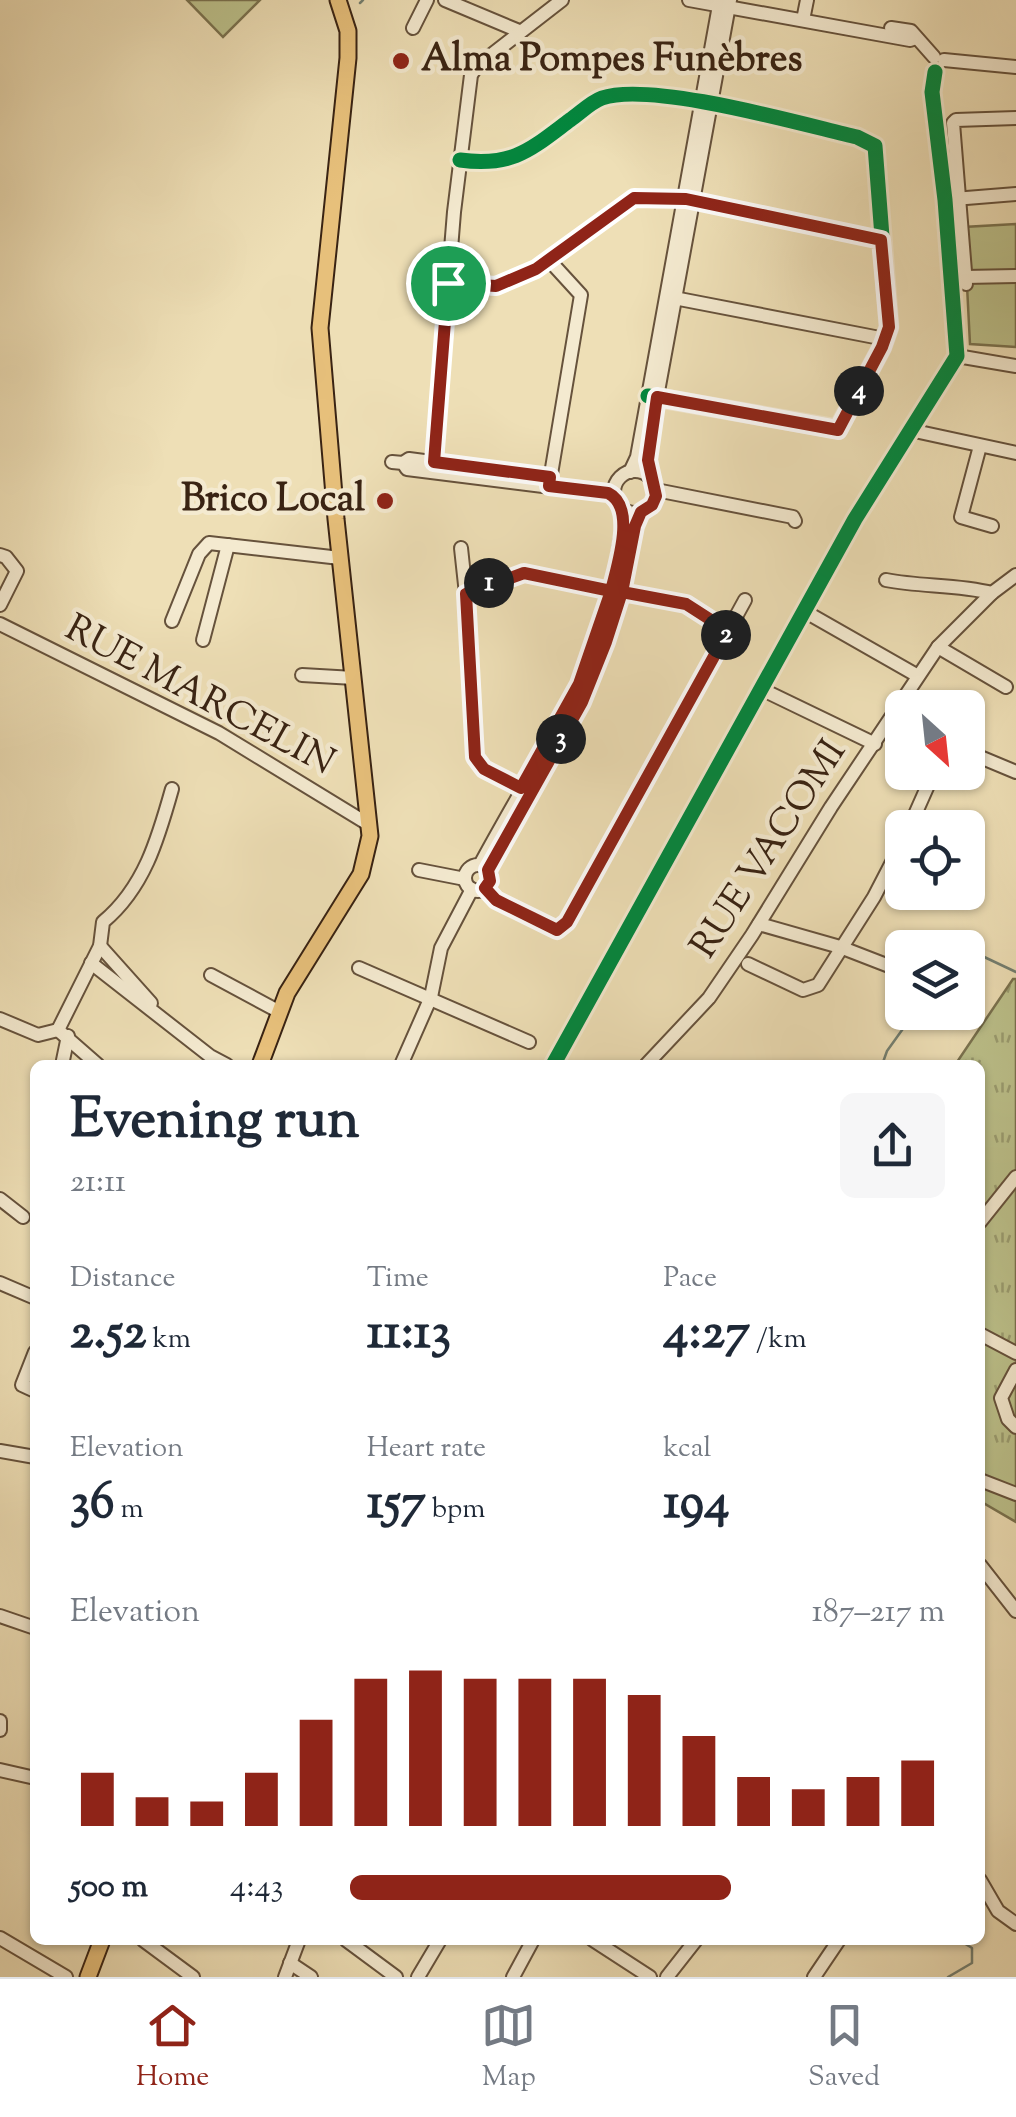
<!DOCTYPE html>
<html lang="en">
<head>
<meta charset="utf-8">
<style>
	:root { --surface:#fff; --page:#f6f6f7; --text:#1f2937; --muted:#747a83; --line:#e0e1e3; --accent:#8f2418 }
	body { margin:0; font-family:"Sorts Mill Goudy",serif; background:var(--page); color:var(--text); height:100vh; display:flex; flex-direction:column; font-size:38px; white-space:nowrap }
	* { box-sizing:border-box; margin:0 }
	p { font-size:32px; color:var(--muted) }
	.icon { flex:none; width:55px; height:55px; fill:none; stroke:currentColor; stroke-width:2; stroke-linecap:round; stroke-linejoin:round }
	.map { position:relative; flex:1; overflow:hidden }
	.details { position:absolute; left:30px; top:1060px; width:955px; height:885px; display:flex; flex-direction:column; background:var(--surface); border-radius:15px; box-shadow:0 2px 8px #0004 }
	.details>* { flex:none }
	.needle { width:65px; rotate:153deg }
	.tools { position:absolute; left:885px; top:690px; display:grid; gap:20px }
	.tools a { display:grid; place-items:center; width:100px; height:100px; border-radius:15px; background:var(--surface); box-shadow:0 2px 8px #0004; font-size:50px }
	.pin { position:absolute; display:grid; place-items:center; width:85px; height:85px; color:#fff; margin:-42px; border:5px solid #fff; border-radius:50%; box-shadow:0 2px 10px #0007 }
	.km { position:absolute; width:50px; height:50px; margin:-25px; border-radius:50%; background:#222; color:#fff; font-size:28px; line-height:50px; text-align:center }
	.round { display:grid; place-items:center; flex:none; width:105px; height:105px; border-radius:15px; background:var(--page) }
	.headline { display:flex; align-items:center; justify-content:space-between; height:170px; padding:0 40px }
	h1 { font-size:55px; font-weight:700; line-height:75px }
	.stats { display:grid; grid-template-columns:repeat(3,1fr); gap:15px; height:170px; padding:10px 40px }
	.stats div { display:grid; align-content:center }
	.stats b { font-size:50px; font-weight:700 }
	.stats small { font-size:28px; font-weight:400 }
	.stats p { font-size:28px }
	.chart { height:280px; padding:20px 40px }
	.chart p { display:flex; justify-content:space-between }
	.chart svg { width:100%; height:180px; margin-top:10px; stroke:var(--accent); stroke-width:6 }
	ul { padding:0 40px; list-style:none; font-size:32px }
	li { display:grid; grid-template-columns:160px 120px 1fr; align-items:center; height:75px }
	li i { height:25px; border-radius:12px; background:var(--accent) }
	.menu { display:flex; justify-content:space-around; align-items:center; height:140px; border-top:2px solid var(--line); background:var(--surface); font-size:28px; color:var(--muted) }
	.menu a { display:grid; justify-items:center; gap:5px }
	.menu .active { color:var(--accent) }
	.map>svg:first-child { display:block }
	.grass { fill:url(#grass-tufts); stroke:#7a724f; stroke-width:2.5 }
	.park { fill:#bcc18b; stroke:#7a724f; stroke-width:2.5 }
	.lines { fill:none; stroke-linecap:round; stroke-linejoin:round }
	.stream { stroke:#737f71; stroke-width:2.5 }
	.minor-casing { stroke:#66523c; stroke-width:16 }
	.major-casing { stroke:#392313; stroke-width:19 }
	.minor { stroke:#f4ead0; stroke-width:12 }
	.major { stroke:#e7c07b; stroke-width:15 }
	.cycleway-casing { stroke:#f4ead0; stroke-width:21 }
	.cycleway { stroke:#00873e; stroke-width:15 }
	.route-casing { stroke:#fff; stroke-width:20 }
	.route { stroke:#8f2418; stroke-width:12 }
	.poi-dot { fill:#8f2418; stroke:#f4ead0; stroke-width:4 }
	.labels { text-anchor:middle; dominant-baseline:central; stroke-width:9; stroke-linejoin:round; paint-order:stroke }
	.poi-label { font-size:38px; font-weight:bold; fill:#392313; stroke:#f4ead0; text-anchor:start }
	.street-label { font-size:38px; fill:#392313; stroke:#f4ead0 }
</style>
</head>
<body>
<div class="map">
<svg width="1016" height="1977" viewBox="0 0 1016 1977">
	<defs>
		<pattern id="grass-tufts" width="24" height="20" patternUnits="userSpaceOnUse" patternTransform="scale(2.5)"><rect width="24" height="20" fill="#bcc18b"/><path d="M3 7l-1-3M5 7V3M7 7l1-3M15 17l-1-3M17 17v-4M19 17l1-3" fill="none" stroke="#9a9c70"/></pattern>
	</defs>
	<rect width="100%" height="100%" fill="#eedfb6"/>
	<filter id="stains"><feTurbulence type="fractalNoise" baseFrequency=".002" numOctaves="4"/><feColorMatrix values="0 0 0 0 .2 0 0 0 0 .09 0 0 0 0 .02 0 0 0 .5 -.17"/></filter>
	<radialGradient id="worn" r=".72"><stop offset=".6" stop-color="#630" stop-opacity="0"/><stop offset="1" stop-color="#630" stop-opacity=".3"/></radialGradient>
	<!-- grass -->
	<polygon class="grass" points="1013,979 1016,979 1016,1522 980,1501 980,1065 955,1065"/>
	<!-- park -->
	<g class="park">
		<polygon points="187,0 260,0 223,37"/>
		<polygon points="1016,224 1016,347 970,344 964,227"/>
	</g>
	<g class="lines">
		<!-- stream -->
		<g class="stream">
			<polyline points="360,3 363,0"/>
			<polyline points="968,960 980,955 1016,972"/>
			<polyline points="882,1065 887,1051 915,1012"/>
			<polyline points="948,1977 972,1963 972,1948 959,1940"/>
		</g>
		<defs>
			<g id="minor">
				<polyline points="445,0 519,31"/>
				<polyline points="689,0 910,40 916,38"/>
				<polyline points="803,20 807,0"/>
				<polyline points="413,28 427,0"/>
				<polyline points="891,28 911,31 934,57"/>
				<polyline points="944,60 1016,67"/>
				<path d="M460,160C513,167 530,150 570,120C580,113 591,102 602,98C651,81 801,124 857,137L875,146L889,327L882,347L838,429L648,396"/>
				<polyline points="954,199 1016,194"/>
				<polyline points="965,277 1016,276"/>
				<polyline points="448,283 463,287 496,287 536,269 634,198 685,199 881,239"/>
				<polyline points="966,284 953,123 956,120 1016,118"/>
				<polyline points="669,297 885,339"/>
				<polyline points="957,356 1016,366"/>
				<polyline points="910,430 1016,453"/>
				<polyline points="980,446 961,517 992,526"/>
				<polyline points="392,462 403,463 407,469 615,495"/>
				<polyline points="403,463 409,459 539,476"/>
				<circle cx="635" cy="492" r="21"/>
				<polyline points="433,472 454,212 471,75 477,66 562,0"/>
				<polyline points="630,472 637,457 720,0"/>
				<polyline points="649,477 648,460 657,397 730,0"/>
				<polyline points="549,486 581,295 549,260"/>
				<polyline points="656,490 793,517 795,521"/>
				<polyline points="461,548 466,594"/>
				<polyline points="0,555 6,557 17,571 0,605"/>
				<path d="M886,580C921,587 957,584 992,593"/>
				<polyline points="804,611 918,676"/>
				<polyline points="172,621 199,554 209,543 340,558"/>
				<polyline points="0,624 219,733 368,824"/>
				<polyline points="728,631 745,600"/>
				<polyline points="203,640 228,545"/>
				<polyline points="938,647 1006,687"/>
				<polyline points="302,675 354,678"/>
				<polyline points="761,689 875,744"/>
				<polyline points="968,752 1016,772"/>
				<polyline points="909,828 929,783"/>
				<path d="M480,865C532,768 598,673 617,562C620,544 624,527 622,508"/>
				<circle cx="478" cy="878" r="13"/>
				<polyline points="419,870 465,879"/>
				<polyline points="488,871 589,688 622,592 635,526 641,512"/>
				<polyline points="485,889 496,901 557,930 567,922 728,631 685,604 524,573 466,594 475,757 484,769 530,793"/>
				<polyline points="759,924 840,947 902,971"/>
				<polyline points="100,946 151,1003"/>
				<polyline points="91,963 210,1056 227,1065"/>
				<polyline points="748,964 803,990 818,985 874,897 902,843"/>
				<polyline points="359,968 529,1042"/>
				<polyline points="211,975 278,1011"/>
				<polyline points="0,1019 38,1035 58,1030"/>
				<path d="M58,1030L100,946L103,922C144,888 158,839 172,789"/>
				<polyline points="58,1030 98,1065"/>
				<polyline points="62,1065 68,1036"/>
				<polyline points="401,1065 431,997 441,948 472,889"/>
				<polyline points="553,1065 855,519 957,356 945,200 932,92 935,72"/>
				<polyline points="646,1065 709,998 752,935 831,807 938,647 992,593 1016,575"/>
				<polyline points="0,1199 23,1217"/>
				<polyline points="980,1222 1016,1177"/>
				<polyline points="0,1283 35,1298"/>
				<polyline points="980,1334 1016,1353"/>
				<polyline points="35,1352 22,1385 35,1391"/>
				<polyline points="1016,1370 1001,1398 1008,1419 1016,1427"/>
				<polyline points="0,1451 35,1457"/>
				<polyline points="980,1480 1016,1494"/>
				<polyline points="980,1565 1016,1611"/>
				<polyline points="0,1616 35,1628"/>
				<polyline points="0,1721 0,1730"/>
				<polyline points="0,1770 35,1778"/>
				<polyline points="980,1880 998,1911 1016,1924"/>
				<polyline points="0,1938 66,1977"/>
				<polyline points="143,1940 193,1977"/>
				<polyline points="346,1940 396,1977"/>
				<polyline points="593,1940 650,1977"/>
				<polyline points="290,1963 311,1977"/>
				<polyline points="285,1977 299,1940"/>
				<polyline points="418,1977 440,1940"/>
				<polyline points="513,1977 533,1940"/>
				<polyline points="667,1977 696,1940"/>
				<polyline points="814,1977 839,1940"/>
			</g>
			<g id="major">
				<polyline points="260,1065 287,993 361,874 370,836 336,519 320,328 348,58 348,31 338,0"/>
				<polyline points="88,1977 102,1940"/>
			</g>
		</defs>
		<!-- minor casing -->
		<use href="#minor" class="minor-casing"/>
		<!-- major casing -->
		<use href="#major" class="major-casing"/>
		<!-- minor -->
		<use href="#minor" class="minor"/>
		<!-- major -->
		<use href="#major" class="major"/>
		<defs>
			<g id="cycleway">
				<path d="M460,160C513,167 530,150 570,120C580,113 591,102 602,98C651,81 801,124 857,137L875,146L889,327L882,347L838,429L648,396"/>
				<polyline points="553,1065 855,519 957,356 945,200 932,92 935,72"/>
			</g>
		</defs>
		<!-- cycleway casing -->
		<use href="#cycleway" class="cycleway-casing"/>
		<!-- cycleway -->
		<use href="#cycleway" class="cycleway"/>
	</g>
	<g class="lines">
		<defs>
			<path id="route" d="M448,283L434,462L550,477L549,486L608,493C637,507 617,565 611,591L524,573L466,594L475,757L484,769L521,788L579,684L611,591L622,592L686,604L728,631L567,922L557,930L496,900L485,888L490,881L488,870L582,702L606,642L622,592L635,526L641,512L652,505L656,496L648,460L657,397L838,430L882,347L889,327L881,240L686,199L634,198L536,269L496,286L448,283"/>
		</defs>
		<!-- route casing -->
		<use href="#route" class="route-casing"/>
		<!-- route -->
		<use href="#route" class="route"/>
	</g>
	<!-- markers -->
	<g class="poi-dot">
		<circle cx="401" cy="61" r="10"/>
		<circle cx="385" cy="501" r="10"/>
	</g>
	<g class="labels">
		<!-- poi labels -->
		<g class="poi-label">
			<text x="421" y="61">Alma Pompes Funèbres</text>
			<text x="365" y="501" text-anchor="end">Brico Local</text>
		</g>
		<!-- street labels -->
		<g class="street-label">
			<text transform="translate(199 697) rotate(28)">RUE MARCELIN</text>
			<text transform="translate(770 850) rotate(-57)">RUE VACOMI</text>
		</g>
	</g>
	<rect width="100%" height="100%" filter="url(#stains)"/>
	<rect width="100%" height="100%" fill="url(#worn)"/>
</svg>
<div class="tools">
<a><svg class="needle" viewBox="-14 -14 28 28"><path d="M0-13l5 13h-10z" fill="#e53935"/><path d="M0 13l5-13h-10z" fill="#747a83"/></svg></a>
<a><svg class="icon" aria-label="locate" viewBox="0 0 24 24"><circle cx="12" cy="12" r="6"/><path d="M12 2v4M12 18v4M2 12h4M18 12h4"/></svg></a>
<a><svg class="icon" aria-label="layers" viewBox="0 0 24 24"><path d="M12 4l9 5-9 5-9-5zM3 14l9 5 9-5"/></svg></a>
</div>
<div class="pin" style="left:448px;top:283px;background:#1e9e55"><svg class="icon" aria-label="arrive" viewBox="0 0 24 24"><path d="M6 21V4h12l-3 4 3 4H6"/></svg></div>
<b class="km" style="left:489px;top:583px">1</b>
<b class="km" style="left:726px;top:635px">2</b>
<b class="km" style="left:561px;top:739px">3</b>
<b class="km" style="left:859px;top:391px">4</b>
<section class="details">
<div class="headline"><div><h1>Evening run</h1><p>21:11</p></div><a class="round"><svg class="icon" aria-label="share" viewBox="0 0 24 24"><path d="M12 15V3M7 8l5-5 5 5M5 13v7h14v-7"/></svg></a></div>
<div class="stats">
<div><p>Distance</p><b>2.52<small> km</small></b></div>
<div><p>Time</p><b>11:13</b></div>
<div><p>Pace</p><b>4:27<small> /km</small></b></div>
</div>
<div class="stats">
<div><p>Elevation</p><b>36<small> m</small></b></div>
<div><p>Heart rate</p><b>157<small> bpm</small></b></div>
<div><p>kcal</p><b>194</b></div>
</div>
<div class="chart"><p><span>Elevation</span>187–217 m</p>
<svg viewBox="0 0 160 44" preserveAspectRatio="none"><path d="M5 44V31M15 44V37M25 44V38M35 44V31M45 44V18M55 44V8M65 44V6M75 44V8M85 44V8M95 44V8M105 44V12M115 44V22M125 44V32M135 44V35M145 44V32M155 44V28"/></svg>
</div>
<ul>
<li><b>500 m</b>4:43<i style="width:64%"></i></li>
</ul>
</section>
</div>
<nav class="menu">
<a class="active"><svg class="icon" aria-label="home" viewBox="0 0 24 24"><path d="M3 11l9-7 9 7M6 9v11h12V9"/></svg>Home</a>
<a><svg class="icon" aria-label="map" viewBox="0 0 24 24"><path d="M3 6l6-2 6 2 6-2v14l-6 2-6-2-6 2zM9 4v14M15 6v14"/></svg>Map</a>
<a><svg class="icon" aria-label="saved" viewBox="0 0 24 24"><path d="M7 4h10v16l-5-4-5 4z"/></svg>Saved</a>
</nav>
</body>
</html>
